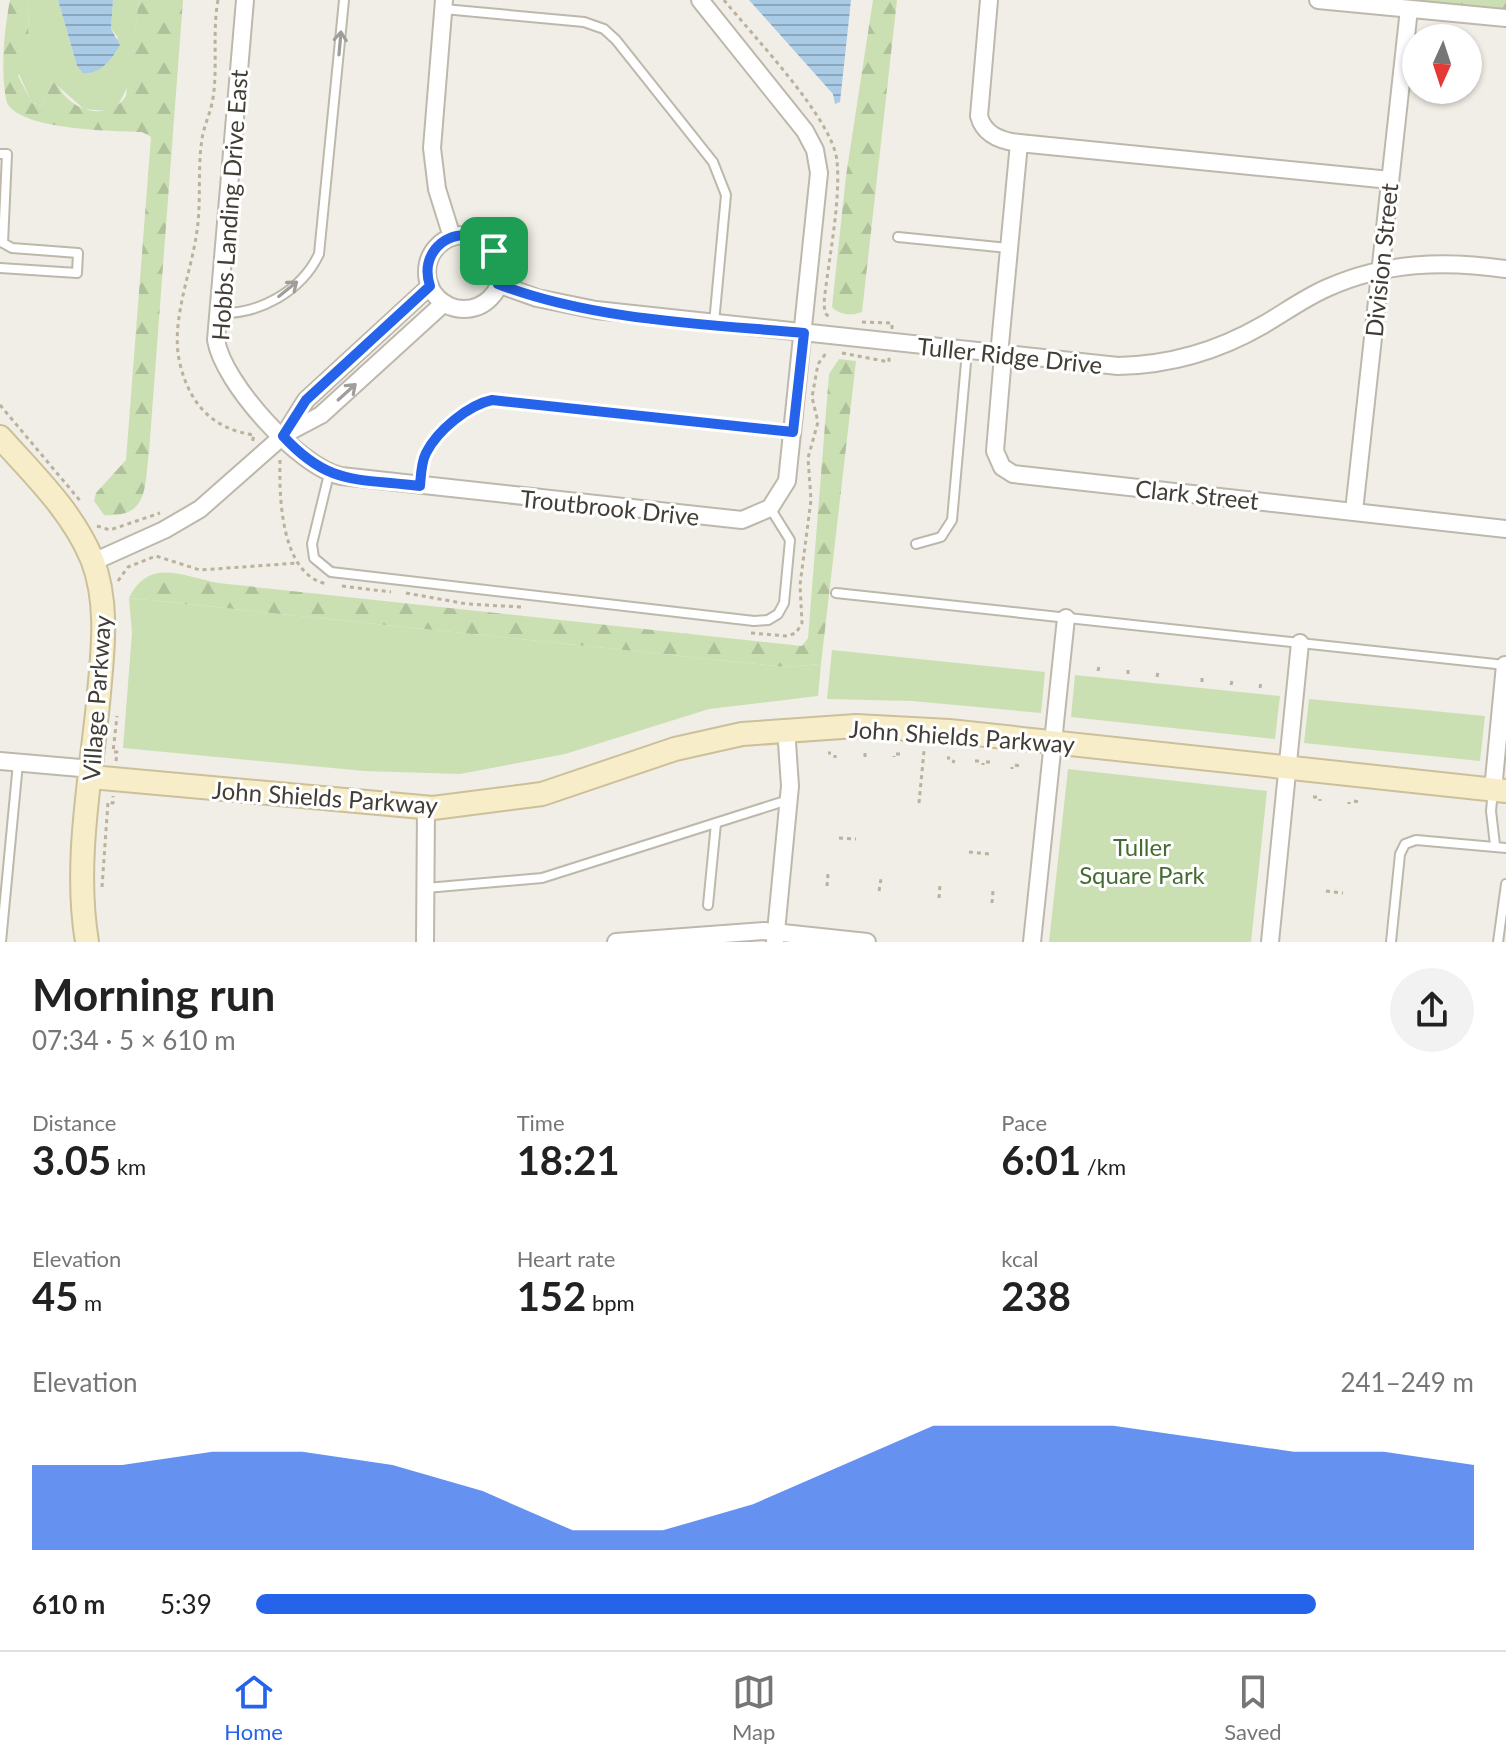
<!DOCTYPE html>
<html lang="en">
<head>
<meta charset="utf-8">
<style>
	:root { --surface:#fff; --page:#f2f2f2; --text:#222; --muted:#767676; --line:#e0e0e0; --accent:#2563eb }
	body { margin:0; font-family:Lato,sans-serif; background:var(--page); color:var(--text); height:100vh; display:flex; flex-direction:column; font-size:30px; white-space:nowrap }
	* { box-sizing:border-box; margin:0 }
	p { font-size:26px; color:var(--muted) }
	.icon { flex:none; width:44px; height:44px; fill:none; stroke:currentColor; stroke-width:2; stroke-linecap:round; stroke-linejoin:round }
	.map { position:relative; height:942px; overflow:hidden }
	.details { display:flex; flex-direction:column; background:var(--surface); flex:1 }
	.details>* { flex:none }
	.needle { width:52px; rotate:183deg }
	.buttons { position:absolute; left:1402px; top:24px; display:grid; gap:16px }
	.buttons a { display:grid; place-items:center; width:80px; height:80px; border-radius:50%; background:var(--surface); box-shadow:0 2px 6px #0004; font-size:40px }
	.pin { position:absolute; display:grid; place-items:center; width:68px; height:68px; color:#fff; margin:-34px; border-radius:16px; box-shadow:0 4px 12px #0006 }
	.round { display:grid; place-items:center; flex:none; width:84px; height:84px; border-radius:42px; background:var(--page) }
	.headline { display:flex; align-items:center; justify-content:space-between; height:136px; padding:0 32px }
	h1 { font-size:44px; font-weight:700; line-height:60px }
	.metrics { display:grid; grid-template-columns:repeat(3,1fr); gap:12px; height:136px; padding:8px 32px }
	.metrics div { display:grid; align-content:center }
	.metrics b { font-size:40px; font-weight:700 }
	.metrics small { font-size:22px; font-weight:400 }
	.metrics p { font-size:22px }
	.chart { height:224px; padding:16px 32px }
	.chart p { display:flex; justify-content:space-between }
	.chart svg { width:100%; height:144px; margin-top:8px; fill:var(--accent); opacity:.7 }
	ul { padding:0 32px; list-style:none; font-size:26px }
	li { display:grid; grid-template-columns:128px 96px 1fr; align-items:center; height:60px }
	li i { height:20px; border-radius:10px; background:var(--accent) }
	.dock { display:flex; justify-content:space-around; align-items:center; height:112px; border-top:2px solid var(--line); background:var(--surface); font-size:22px; color:var(--muted) }
	.dock a { display:grid; justify-items:center; gap:4px }
	.dock .current { color:var(--accent) }
	.map>svg:first-child { display:block }
	.green { fill:#cae0b3 }
	.forest { fill:url(#forest-firs) }
	.water { fill:url(#water-rules) }
	.lines { fill:none; stroke-linecap:round; stroke-linejoin:round }
	.lane-casing { stroke:#beb8ac; stroke-width:12 }
	.street-casing { stroke:#beb8ac; stroke-width:20 }
	.secondary-casing { stroke:#cbc09a; stroke-width:26 }
	.path { stroke:#bbb19d; stroke-width:3; stroke-dasharray:4 4; stroke-linecap:butt }
	.lane { stroke:#fff; stroke-width:8 }
	.street { stroke:#fff; stroke-width:16 }
	.secondary { stroke:#f7eec9; stroke-width:22 }
	.oneway { stroke:#a09e9a }
	.route-casing { stroke:#fff; stroke-width:16 }
	.route { stroke:#2563eb; stroke-width:10 }
	.labels { text-anchor:middle; dominant-baseline:central; stroke-width:6; stroke-linejoin:round; paint-order:stroke }
	.street-label { font-size:24px; fill:#423e36; stroke:#fff }
	.park-label { font-size:24px; fill:#456c31; stroke:#fff }
</style>
</head>
<body>
<div class="map">
<svg width="1506" height="942" viewBox="0 0 1506 942">
	<defs>
		<pattern id="forest-firs" width="22" height="20" patternUnits="userSpaceOnUse" patternTransform="scale(2)"><rect width="22" height="20" fill="#cae0b3"/><path d="M5 1l3.5 6h-7zM16 11l3.5 6h-7z" fill="#afc19b"/></pattern>
		<pattern id="water-rules" width="6" height="5" patternUnits="userSpaceOnUse" patternTransform="scale(2)"><rect width="6" height="5" fill="#a9cbe6"/><path d="M0 2.5h6" fill="none" stroke="#8ba6bb"/></pattern>
	</defs>
	<rect width="100%" height="100%" fill="#f0eee6"/>
	<!-- green -->
	<g class="green">
		<polygon points="29,0 58,0 77,66 94,72 106,64 118,37 111,29 113,0 139,0 128,86 117,107 107,111 84,109 52,81 43,105 32,103 18,72 28,47"/>
		<polygon points="129,598 785,667 821,664 818,696 709,709 565,754 460,774 364,771 123,748 132,633"/>
		<polygon points="832,650 1045,672 1041,713 912,701 827,699"/>
		<polygon points="1075,675 1280,696 1275,739 1071,717"/>
		<polygon points="1309,699 1485,716 1480,761 1304,743"/>
		<polygon points="1068,769 1267,791 1251,942 1049,942"/>
	</g>
	<!-- forest -->
	<g class="forest">
		<path d="M10,0H29L28,54L18,76L32,103L43,105L52,81C58,85 59,89 64,95C81,114 111,119 126,96L139,0H183L149,452C144,486 150,518 104,515L94,501L96,493L126,460L151,137L142,132C112,131 21,130 7,103C0,75 4,30 10,0Z"/>
		<path d="M873,0H897L862,312C852,316 839,315 832,307L846,176Z"/>
		<polygon points="1411,0 1506,0 1506,9"/>
		<path d="M839,359L856,361L821,664L785,667L129,598C149,557 182,576 218,583L802,646L808,638L829,374Z"/>
	</g>
	<!-- water -->
	<g class="water">
		<path d="M58,0H113L111,29L120,45C112,59 100,75 83,73L77,66Z"/>
		<polygon points="749,0 851,0 840,102 835,104 833,94"/>
	</g>
	<g class="lines">
		<defs>
			<g id="lane">
				<polyline points="444,9 584,22 604,29 616,40 713,162 726,195 714,323"/>
				<polyline points="0,154 7,154 3,243 12,248 78,253 77,273 0,268"/>
				<polyline points="898,237 1008,248"/>
				<path d="M218,313C258,315 301,292 319,254L344,0"/>
				<polyline points="329,474 312,544 314,558 331,572 754,621 768,620 778,614 784,603 790,540 770,508"/>
				<path d="M420,485C421,474 421,463 426,453C437,431 468,405 492,400L793,432"/>
				<polyline points="916,544 941,537 952,520 967,351"/>
				<polyline points="836,593 1505,665"/>
				<polyline points="1493,790 1491,811 1495,845"/>
				<polyline points="426,888 542,878 788,800"/>
				<polyline points="708,905 716,823"/>
				<polyline points="1,942 18,763"/>
				<polyline points="1391,942 1400,854 1405,844 1416,840 1506,848"/>
				<polyline points="1498,942 1506,884"/>
			</g>
			<g id="street">
				<path d="M245,0L216,340C223,383 299,467 341,476L742,520L770,508L787,481L819,173L815,150L805,131L700,0"/>
				<polyline points="444,0 432,148 437,189 452,237"/>
				<path d="M989,0L979,116C984,135 1001,141 1019,143L1390,180"/>
				<polyline points="1318,0 1506,18"/>
				<circle cx="464" cy="272" r="37"/>
				<path d="M498,284L537,298L596,310L1118,366C1170,365 1218,351 1263,325C1284,313 1304,298 1327,288C1385,262 1444,260 1506,269"/>
				<polyline points="999,355 1019,143"/>
				<polyline points="1003,356 995,451 1002,467 1013,474 1506,529"/>
				<polyline points="284,435 306,400 430,286"/>
				<polyline points="1354,511 1409,9"/>
				<polyline points="93,562 164,530 200,509 285,434 321,415 444,303"/>
				<polyline points="0,761 92,769"/>
				<polyline points="1493,790 1505,665"/>
				<polyline points="425,942 426,808"/>
				<polyline points="616,942 764,931 867,942"/>
				<polyline points="775,942 790,786 786,728"/>
				<polyline points="1032,942 1066,618"/>
				<polyline points="1270,942 1300,643"/>
			</g>
			<g id="secondary">
				<path d="M0,437C34,475 72,511 92,559C110,605 102,656 98,704C90,782 74,865 87,942"/>
				<polyline points="91,777 433,808 542,794 675,749 742,734 856,726 949,731 1506,791"/>
			</g>
		</defs>
		<!-- lane casing -->
		<use href="#lane" class="lane-casing"/>
		<!-- street casing -->
		<use href="#street" class="street-casing"/>
		<!-- secondary casing -->
		<use href="#secondary" class="secondary-casing"/>
		<!-- path -->
		<g class="path">
			<path d="M218,0C212,33 218,65 213,98C211,112 204,125 202,139C197,171 202,204 196,237C190,276 170,324 180,364C190,405 213,429 254,435L252,443"/>
			<path d="M724,0C753,36 833,119 837,161C841,202 828,262 824,303L825,313L831,319"/>
			<polyline points="862,322 892,323 892,329"/>
			<polyline points="842,353 889,362 889,356"/>
			<polyline points="0,405 82,503"/>
			<path d="M280,460C279,498 281,575 327,584"/>
			<polyline points="97,526 110,530 160,513"/>
			<polyline points="118,581 128,567 156,556 200,570 298,563"/>
			<polyline points="342,586 391,592"/>
			<polyline points="406,593 467,604 521,607"/>
			<polyline points="751,633 787,636 796,633 802,623 800,585 811,500 808,458 818,422 812,397 818,364 827,352"/>
			<polyline points="1098,671 1099,666"/>
			<polyline points="1128,674 1128,669"/>
			<polyline points="1157,677 1158,672"/>
			<polyline points="1202,682 1202,676"/>
			<polyline points="1231,685 1232,681"/>
			<polyline points="1260,688 1261,682"/>
			<polyline points="828,753 831,753"/>
			<polyline points="896,754 901,754"/>
			<polyline points="865,757 865,752"/>
			<polyline points="894,757 894,756"/>
			<polyline points="835,758 835,755"/>
			<polyline points="947,758 950,758"/>
			<polyline points="116,761 117,752 113,752 117,716"/>
			<polyline points="975,761 979,761"/>
			<polyline points="986,762 992,762"/>
			<polyline points="953,763 954,760"/>
			<polyline points="983,765 983,763"/>
			<polyline points="1015,765 1020,766"/>
			<polyline points="1012,769 1012,767"/>
			<polyline points="1313,797 1317,797"/>
			<polyline points="1320,801 1320,799"/>
			<polyline points="1354,801 1359,802"/>
			<polyline points="919,803 924,751"/>
			<polyline points="1349,804 1349,802"/>
			<polyline points="839,838 856,839"/>
			<polyline points="969,852 990,854"/>
			<polyline points="827,886 828,874"/>
			<polyline points="102,887 108,802 113,803 113,796"/>
			<polyline points="879,891 881,879"/>
			<polyline points="1326,891 1343,893"/>
			<polyline points="939,898 940,885"/>
			<polyline points="992,903 993,891"/>
		</g>
		<!-- lane -->
		<use href="#lane" class="lane"/>
		<!-- street -->
		<use href="#street" class="street"/>
		<!-- secondary -->
		<use href="#secondary" class="secondary"/>
	</g>
	<!-- one-way arrows -->
	<defs><path id="oneway-shaft" d="M-6 0H5M1.5-3L5.5 0L1.5 3" fill="none" stroke-width="1.6" stroke-linecap="round" stroke-linejoin="round" transform="scale(2)"/></defs>
	<g class="oneway">
		<use href="#oneway-shaft" transform="translate(340 43) rotate(-85)"/>
		<use href="#oneway-shaft" transform="translate(288 289) rotate(-39)"/>
		<use href="#oneway-shaft" transform="translate(347 392) rotate(-42)"/>
	</g>
	<g class="lines">
		<defs>
			<path id="route" d="M469,235C493,241 504,261 498,284C591,320 704,324 804,333L793,432L492,400C468,405 437,431 426,453C421,463 421,475 420,486C356,478 329,486 283,436L306,400L430,286C421,258 439,234 469,235Z"/>
		</defs>
		<!-- route casing -->
		<use href="#route" class="route-casing"/>
		<!-- route -->
		<use href="#route" class="route"/>
	</g>
	<g class="labels">
		<!-- street labels -->
		<g class="street-label">
			<text transform="translate(229 205) rotate(-86)">Hobbs Landing Drive East</text>
			<text transform="translate(1381 260) rotate(-84)">Division Street</text>
			<text transform="translate(1010 355) rotate(6)">Tuller Ridge Drive</text>
			<text transform="translate(1197 494) rotate(6)">Clark Street</text>
			<text transform="translate(610 507) rotate(6)">Troutbrook Drive</text>
			<text transform="translate(96 698) rotate(-86)">Village Parkway</text>
			<text transform="translate(962 736) rotate(4)">John Shields Parkway</text>
			<text transform="translate(325 797) rotate(4)">John Shields Parkway</text>
		</g>
		<!-- park labels -->
		<g class="park-label">
			<text x="1142" y="846">Tuller<tspan x="1142" dy="28">Square Park</tspan></text>
		</g>
	</g>
</svg>
<div class="buttons">
<a><svg class="needle" viewBox="-14 -14 28 28"><path d="M0-13l5 13h-10z" fill="#e53935"/><path d="M0 13l5-13h-10z" fill="#767676"/></svg></a>
</div>
<div class="pin" style="left:494px;top:251px;background:#1e9e55"><svg class="icon" aria-label="arrive" viewBox="0 0 24 24"><path d="M6 21V4h12l-3 4 3 4H6"/></svg></div>
</div>
<section class="details">
<div class="headline"><div><h1>Morning run</h1><p>07:34 · 5 × 610 m</p></div><a class="round"><svg class="icon" aria-label="share" viewBox="0 0 24 24"><path d="M12 15V3M7 8l5-5 5 5M5 13v7h14v-7"/></svg></a></div>
<div class="metrics">
<div><p>Distance</p><b>3.05<small> km</small></b></div>
<div><p>Time</p><b>18:21</b></div>
<div><p>Pace</p><b>6:01<small> /km</small></b></div>
</div>
<div class="metrics">
<div><p>Elevation</p><b>45<small> m</small></b></div>
<div><p>Heart rate</p><b>152<small> bpm</small></b></div>
<div><p>kcal</p><b>238</b></div>
</div>
<div class="chart"><p><span>Elevation</span>241–249 m</p>
<svg viewBox="0 0 160 44" preserveAspectRatio="none"><path d="M0 44V18L10 18L20 14L30 14L40 18L50 26L60 38L70 38L80 30L90 18L100 6L110 6L120 6L130 10L140 14L150 14L160 18V44z"/></svg>
</div>
<ul>
<li><b>610 m</b>5:39<i style="width:87%"></i></li>
</ul>
</section>
<nav class="dock">
<a class="current"><svg class="icon" aria-label="home" viewBox="0 0 24 24"><path d="M3 11l9-7 9 7M6 9v11h12V9"/></svg>Home</a>
<a><svg class="icon" aria-label="map" viewBox="0 0 24 24"><path d="M3 6l6-2 6 2 6-2v14l-6 2-6-2-6 2zM9 4v14M15 6v14"/></svg>Map</a>
<a><svg class="icon" aria-label="saved" viewBox="0 0 24 24"><path d="M7 4h10v16l-5-4-5 4z"/></svg>Saved</a>
</nav>
</body>
</html>
